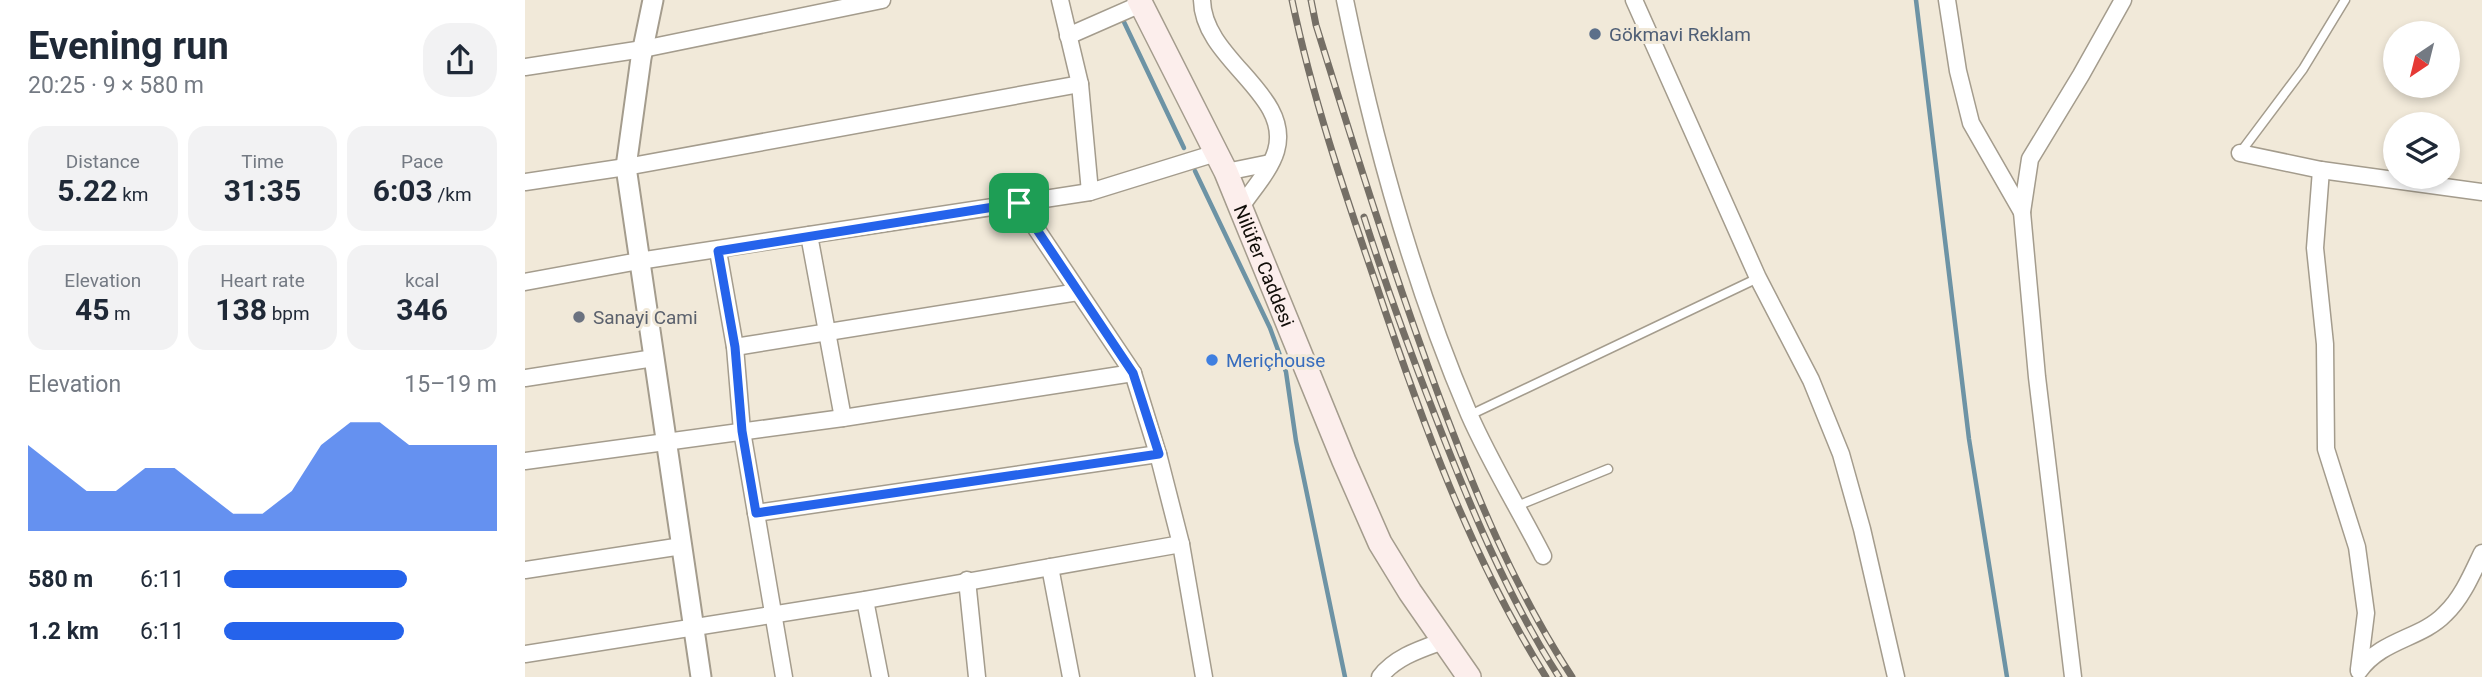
<!DOCTYPE html>
<html lang="en">
<head>
<meta charset="utf-8">
<style>
	:root { --surface:#fff; --page:#f2f2f3; --text:#1f2937; --muted:#747a83; --accent:#2563eb }
	body { margin:0; font-family:Roboto,sans-serif; background:var(--page); color:var(--text); height:100vh; display:flex; flex-direction:column; font-size:26px; white-space:nowrap }
	* { box-sizing:border-box; margin:0 }
	p { font-size:23px; color:var(--muted) }
	.icon { flex:none; width:38px; height:38px; fill:none; stroke:currentColor; stroke-width:2; stroke-linecap:round; stroke-linejoin:round }
	.map { position:relative; flex:1; overflow:hidden }
	.drawer { display:flex; flex-direction:column; background:var(--surface); width:525px }
	.drawer>* { flex:none }
	.needle { width:46px; rotate:215deg }
	.controls { position:absolute; left:1858px; top:21px; display:grid; gap:14px }
	.controls a { display:grid; place-items:center; width:77px; height:77px; border-radius:50%; background:var(--surface); box-shadow:0 4px 10px #0003; font-size:35px }
	.pin { position:absolute; display:grid; place-items:center; width:60px; height:60px; color:#fff; margin:-30px; border-radius:14px; box-shadow:0 4px 10px #0006 }
	.round { display:grid; place-items:center; flex:none; width:74px; height:74px; border-radius:28px; background:var(--page) }
	.summary { display:flex; align-items:center; justify-content:space-between; height:119px; padding:0 28px }
	h1 { font-size:38px; font-weight:700; line-height:52px }
	.figures { display:grid; grid-template-columns:repeat(3,1fr); gap:10px; height:119px; padding:7px 28px }
	.figures div { display:grid; align-content:center; border-radius:18px; background:var(--page); text-align:center }
	.figures b { font-size:30px; font-weight:700 }
	.figures small { font-size:19px; font-weight:400 }
	.figures p { font-size:19px }
	.chart { height:196px; padding:14px 28px }
	.chart p { display:flex; justify-content:space-between }
	.chart svg { width:100%; height:126px; margin-top:7px; fill:var(--accent); opacity:.7 }
	ul { padding:0 28px; list-style:none; font-size:23px }
	li { display:grid; grid-template-columns:112px 84px 1fr; align-items:center; height:52px }
	li i { height:18px; border-radius:9px; background:var(--accent) }
	main { display:flex; flex:1; min-height:0 }
	.map>svg:first-child { display:block }
	.lines { fill:none; stroke-linecap:round; stroke-linejoin:round }
	.stream { stroke:#6d93a5; stroke-width:4.5 }
	.service-casing { stroke:#a49c8d; stroke-width:11 }
	.minor-casing { stroke:#a49c8d; stroke-width:19 }
	.tertiary-casing { stroke:#a49c8d; stroke-width:23 }
	.secondary-casing { stroke:#a49c8d; stroke-width:26 }
	.service { stroke:#fff; stroke-width:8 }
	.minor { stroke:#fff; stroke-width:16 }
	.tertiary { stroke:#fff; stroke-width:19 }
	.secondary { stroke:#fceeec; stroke-width:23 }
	.rail-casing { stroke:#756f66; stroke-width:7 }
	.rail { stroke:#f1e9d9; stroke-width:4.5; stroke-dasharray:13; stroke-linecap:butt }
	.route-casing { stroke:#fff; stroke-width:14 }
	.route { stroke:#2563eb; stroke-width:9 }
	.service-dot { fill:#5c6f8a; stroke:#f1e9d9; stroke-width:2.5 }
	.worship-dot { fill:#6b7280; stroke:#f1e9d9; stroke-width:2.5 }
	.shop-dot { fill:#3f7fe0; stroke:#f1e9d9; stroke-width:2.5 }
	.labels { text-anchor:middle; dominant-baseline:central; stroke-width:6; stroke-linejoin:round; paint-order:stroke }
	.service-label { font-size:19px; fill:#4e5e75; stroke:#f1e9d9; text-anchor:start }
	.street-label { font-size:19px; fill:#100d08; stroke:#f1e9d9 }
	.worship-label { font-size:19px; fill:#5b616d; stroke:#f1e9d9; text-anchor:start }
	.shop-label { font-size:19px; fill:#366cbe; stroke:#f1e9d9; text-anchor:start }
</style>
</head>
<body>
<main>
<section class="drawer">
<div class="summary"><div><h1>Evening run</h1><p>20:25 · 9 × 580 m</p></div><a class="round"><svg class="icon" aria-label="share" viewBox="0 0 24 24"><path d="M12 15V3M7 8l5-5 5 5M5 13v7h14v-7"/></svg></a></div>
<div class="figures">
<div><p>Distance</p><b>5.22<small> km</small></b></div>
<div><p>Time</p><b>31:35</b></div>
<div><p>Pace</p><b>6:03<small> /km</small></b></div>
</div>
<div class="figures">
<div><p>Elevation</p><b>45<small> m</small></b></div>
<div><p>Heart rate</p><b>138<small> bpm</small></b></div>
<div><p>kcal</p><b>346</b></div>
</div>
<div class="chart"><p><span>Elevation</span>15–19 m</p>
<svg viewBox="0 0 160 44" preserveAspectRatio="none"><path d="M0 44V14L10 22L20 30L30 30L40 22L50 22L60 30L70 38L80 38L90 30L100 14L110 6L120 6L130 14L140 14L150 14L160 14V44z"/></svg>
</div>
<ul>
<li><b>580 m</b>6:11<i style="width:67%"></i></li>
<li><b>1.2 km</b>6:11<i style="width:66%"></i></li>
</ul>
</section>
<div class="map">
<svg width="1957" height="677" viewBox="0 0 1957 677">
	<rect width="100%" height="100%" fill="#f1e9d9"/>
	<g class="lines">
		<!-- stream -->
		<g class="stream">
			<polyline points="1391,0 1444,439 1482,677"/>
			<polyline points="599,22 659,148"/>
			<polyline points="670,171 745,328 761,372 771,441 820,677"/>
		</g>
		<defs>
			<g id="service">
				<polyline points="1715,153 1778,69 1820,0"/>
				<polyline points="945,415 1233,278"/>
				<polyline points="992,506 1083,469"/>
			</g>
			<g id="minor">
				<polyline points="535,0 555,84 565,192"/>
				<path d="M677,0C678,60 768,94 751,151C745,171 727,190 716,207"/>
				<path d="M820,0C849,142 887,281 944,414C965,462 994,509 1018,556"/>
				<polyline points="1109,0 1233,278 1286,380 1316,454 1337,529 1371,677"/>
				<polyline points="1422,0 1433,71 1446,123 1497,212"/>
				<polyline points="543,36 616,4"/>
				<polyline points="0,67 118,49 357,0"/>
				<polyline points="1715,153 1796,170 1957,192"/>
				<polyline points="1796,170 1790,248 1800,344 1801,449 1832,547 1841,613 1834,669"/>
				<polyline points="701,172 745,163"/>
				<polyline points="0,182 101,167 555,84"/>
				<polyline points="494,203 608,373 633,454 656,544 679,677"/>
				<polyline points="284,235 318,418"/>
				<polyline points="193,251 210,347 217,431 259,677"/>
				<polyline points="0,282 114,261 565,192 691,153"/>
				<polyline points="210,347 553,292"/>
				<polyline points="0,378 129,358"/>
				<polyline points="0,461 318,418 608,373"/>
				<polyline points="231,513 633,454"/>
				<polyline points="525,567 546,677"/>
				<polyline points="0,570 157,546"/>
				<polyline points="442,580 452,677"/>
				<polyline points="340,600 355,677"/>
				<polyline points="0,654 340,600 656,544"/>
				<path d="M1834,671C1857,639 1896,639 1920,614C1937,598 1947,574 1957,553"/>
				<path d="M855,677C870,657 896,649 918,641"/>
				<polyline points="1548,677 1512,377 1497,212 1505,159 1556,75 1598,0"/>
			</g>
			<polyline id="tertiary" points="128,0 116,58 101,167 176,677"/>
			<g id="secondary">
				<path id="s1" d="M614,0L701,172L819,461L855,543L885,592L944,677"/>
			</g>
		</defs>
		<!-- service casing -->
		<use href="#service" class="service-casing"/>
		<!-- minor casing -->
		<use href="#minor" class="minor-casing"/>
		<!-- tertiary casing -->
		<use href="#tertiary" class="tertiary-casing"/>
		<!-- secondary casing -->
		<use href="#secondary" class="secondary-casing"/>
		<!-- service -->
		<use href="#service" class="service"/>
		<!-- minor -->
		<use href="#minor" class="minor"/>
		<!-- tertiary -->
		<use href="#tertiary" class="tertiary"/>
		<!-- secondary -->
		<use href="#secondary" class="secondary"/>
		<defs>
			<g id="rail">
				<path d="M767,0C787,96 819,191 851,284C896,419 945,556 1021,677"/>
				<path d="M786,0L791,25C830,150 869,275 915,399C951,495 990,590 1047,677"/>
				<path d="M839,217C860,283 884,349 909,413C944,504 981,594 1034,677"/>
			</g>
		</defs>
		<!-- rail casing -->
		<use href="#rail" class="rail-casing"/>
		<!-- rail -->
		<use href="#rail" class="rail"/>
	</g>
	<g class="lines">
		<defs>
			<polygon id="route" points="494,203 608,373 634,454 231,513 217,431 210,347 193,251"/>
		</defs>
		<!-- route casing -->
		<use href="#route" class="route-casing"/>
		<!-- route -->
		<use href="#route" class="route"/>
	</g>
	<!-- markers -->
	<circle class="service-dot" cx="1070" cy="34" r="7"/>
	<circle class="worship-dot" cx="54" cy="317" r="7"/>
	<circle class="shop-dot" cx="687" cy="360" r="7"/>
	<g class="labels">
		<!-- service labels -->
		<g class="service-label">
			<text x="1084" y="34">Gökmavi Reklam</text>
		</g>
		<!-- street labels -->
		<g class="street-label">
			<text stroke="none"><textPath href="#s1" startOffset="294">Nilüfer Caddesi</textPath></text>
		</g>
		<!-- worship labels -->
		<g class="worship-label">
			<text x="68" y="317">Sanayi Cami</text>
		</g>
		<!-- shop labels -->
		<g class="shop-label">
			<text x="701" y="360">Meriçhouse</text>
		</g>
	</g>
</svg>
<div class="controls">
<a><svg class="needle" viewBox="-14 -14 28 28"><path d="M0-13l5 13h-10z" fill="#e53935"/><path d="M0 13l5-13h-10z" fill="#747a83"/></svg></a>
<a><svg class="icon" aria-label="layers" viewBox="0 0 24 24"><path d="M12 4l9 5-9 5-9-5zM3 14l9 5 9-5"/></svg></a>
</div>
<div class="pin" style="left:494px;top:203px;background:#1e9e55"><svg class="icon" aria-label="arrive" viewBox="0 0 24 24"><path d="M6 21V4h12l-3 4 3 4H6"/></svg></div>
</div>
</main>
</body>
</html>
